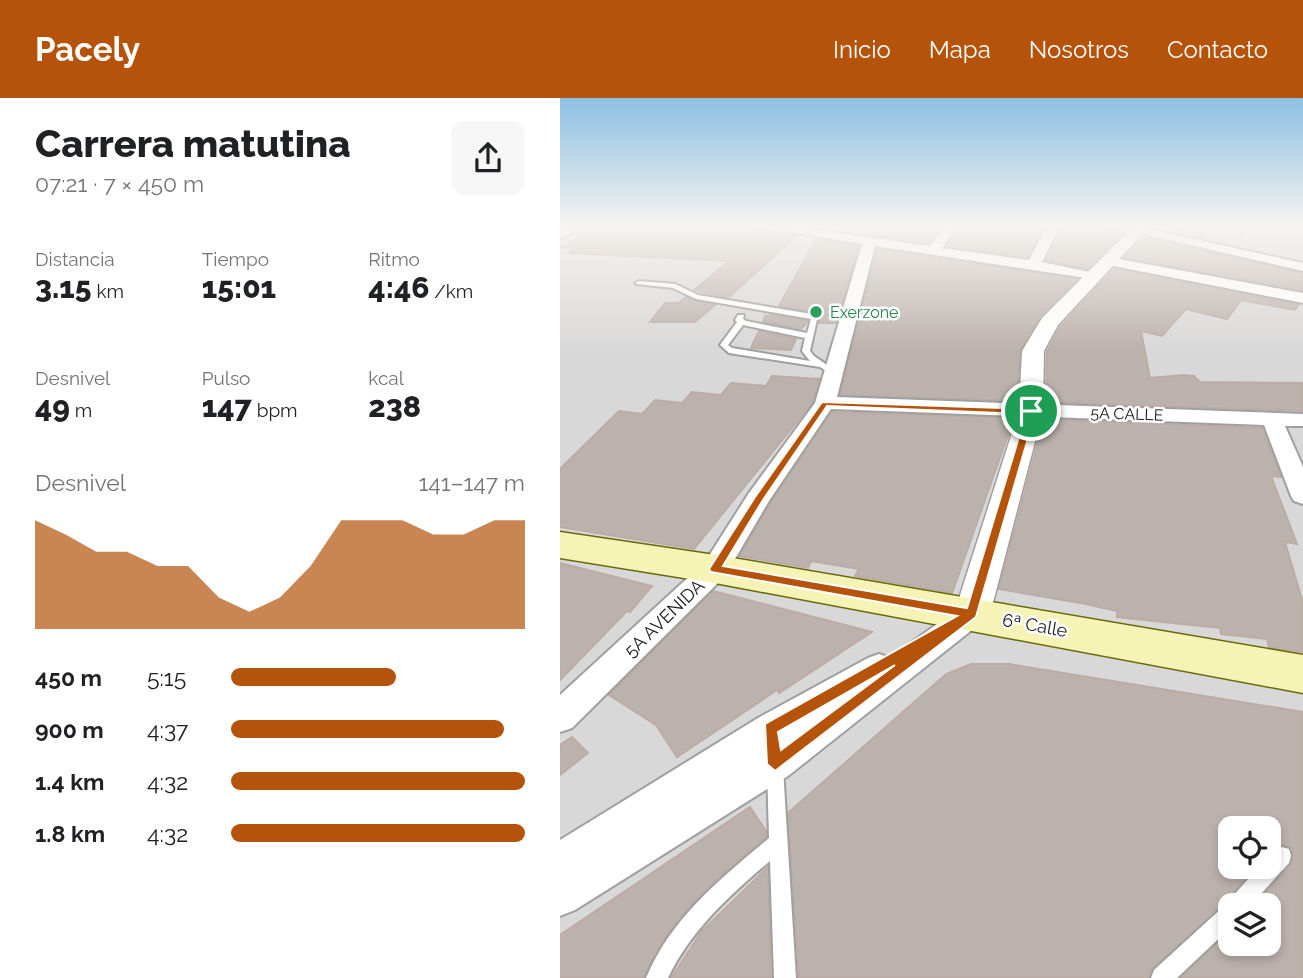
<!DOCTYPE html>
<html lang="es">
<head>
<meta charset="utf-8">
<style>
	:root { --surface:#fff; --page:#f6f6f6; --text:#202124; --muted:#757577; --accent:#b45309 }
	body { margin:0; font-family:Raleway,sans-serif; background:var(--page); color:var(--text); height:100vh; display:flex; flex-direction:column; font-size:26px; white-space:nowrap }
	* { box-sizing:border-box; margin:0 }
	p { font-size:23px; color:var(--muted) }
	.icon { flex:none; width:38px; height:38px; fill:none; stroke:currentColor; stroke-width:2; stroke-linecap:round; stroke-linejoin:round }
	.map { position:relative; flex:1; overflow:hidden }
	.sheet { display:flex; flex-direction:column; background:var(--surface); width:560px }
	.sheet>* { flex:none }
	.buttons { position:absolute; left:658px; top:718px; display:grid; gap:14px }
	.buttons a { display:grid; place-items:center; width:63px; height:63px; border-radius:14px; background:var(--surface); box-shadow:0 4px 10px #0003; font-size:35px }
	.pin { position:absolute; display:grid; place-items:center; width:60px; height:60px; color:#fff; margin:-30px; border:4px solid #fff; border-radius:50%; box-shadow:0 2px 7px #0007 }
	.round { display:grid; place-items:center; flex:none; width:74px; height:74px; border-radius:14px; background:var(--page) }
	.overview { display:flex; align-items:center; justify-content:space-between; height:119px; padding:0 35px }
	h1 { font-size:38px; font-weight:800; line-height:52px }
	.stats { display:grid; grid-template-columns:repeat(3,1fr); gap:10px; height:119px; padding:7px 35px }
	.stats div { display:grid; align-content:center }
	.stats b { font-size:30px; font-weight:800 }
	.stats small { font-size:19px; font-weight:400 }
	.stats p { font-size:19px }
	.chart { height:196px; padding:14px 35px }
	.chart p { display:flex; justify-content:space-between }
	.chart svg { width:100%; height:126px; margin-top:7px; fill:var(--accent); opacity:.7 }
	ul { padding:0 35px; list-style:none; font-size:23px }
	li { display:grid; grid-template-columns:112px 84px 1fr; align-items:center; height:52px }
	li i { height:18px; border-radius:9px; background:var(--accent) }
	header { display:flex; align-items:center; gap:42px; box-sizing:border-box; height:98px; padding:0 35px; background:var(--accent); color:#fff }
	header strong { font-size:33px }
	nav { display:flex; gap:38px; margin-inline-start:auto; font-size:24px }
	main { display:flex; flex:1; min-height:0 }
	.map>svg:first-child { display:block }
	.residential { fill:#d9d8d8; fill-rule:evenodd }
	.building { fill:#bcb2ad; stroke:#bdaca4; stroke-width:2 }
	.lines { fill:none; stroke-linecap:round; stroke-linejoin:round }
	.service-casing { stroke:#9f9f9f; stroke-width:4 }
	.minor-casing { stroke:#9f9f9f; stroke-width:4 }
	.tertiary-casing { stroke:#9f9f9f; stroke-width:3 }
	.secondary-casing { stroke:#686a0a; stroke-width:3 }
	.path { stroke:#f26d6b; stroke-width:2.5; stroke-dasharray:2 2; stroke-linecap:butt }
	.service { fill:#fff; fill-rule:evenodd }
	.minor { fill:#fff; fill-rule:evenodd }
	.tertiary { fill:#fff; fill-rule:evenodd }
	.secondary { fill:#f5f3b5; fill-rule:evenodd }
	.route { fill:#b45309; stroke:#fff; stroke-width:2; fill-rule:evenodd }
	.leisure-dot { fill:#2e9e5b; stroke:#fff; stroke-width:2.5 }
	.labels { text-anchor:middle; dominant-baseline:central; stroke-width:5; stroke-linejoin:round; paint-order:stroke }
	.far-leisure-label { font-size:16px; fill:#27864d; stroke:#fff; text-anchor:start }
	.far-street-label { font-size:16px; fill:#1b1b1b; stroke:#fff }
	.street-label { font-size:18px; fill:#1b1b1b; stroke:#fff }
</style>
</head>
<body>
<header>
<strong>Pacely</strong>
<nav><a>Inicio</a><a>Mapa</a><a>Nosotros</a><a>Contacto</a></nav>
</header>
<main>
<section class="sheet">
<div class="overview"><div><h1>Carrera matutina</h1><p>07:21 · 7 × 450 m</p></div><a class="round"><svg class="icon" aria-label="share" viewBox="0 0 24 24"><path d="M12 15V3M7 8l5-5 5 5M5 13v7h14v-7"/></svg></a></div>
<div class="stats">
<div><p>Distancia</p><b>3.15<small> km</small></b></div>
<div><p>Tiempo</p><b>15:01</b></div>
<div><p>Ritmo</p><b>4:46<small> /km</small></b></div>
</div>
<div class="stats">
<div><p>Desnivel</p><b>49<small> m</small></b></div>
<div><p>Pulso</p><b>147<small> bpm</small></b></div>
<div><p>kcal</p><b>238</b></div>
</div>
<div class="chart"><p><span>Desnivel</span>141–147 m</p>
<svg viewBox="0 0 160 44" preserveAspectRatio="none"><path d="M0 44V6L10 11L20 17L30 17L40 22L50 22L60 33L70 38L80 33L90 22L100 6L110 6L120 6L130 11L140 11L150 6L160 6V44z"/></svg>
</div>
<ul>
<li><b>450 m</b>5:15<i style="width:56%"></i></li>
<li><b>900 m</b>4:37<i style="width:93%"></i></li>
<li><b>1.4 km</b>4:32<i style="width:100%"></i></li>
<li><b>1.8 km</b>4:32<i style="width:100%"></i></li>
</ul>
</section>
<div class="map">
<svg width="743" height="880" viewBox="0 0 743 880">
	<rect width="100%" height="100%" fill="#ece7e0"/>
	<!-- residential -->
	<path class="residential" d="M0,128H743V880H0ZM670,730H709V768H670ZM670,807H709V845H670Z"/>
	<!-- building -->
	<g class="building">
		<polygon points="41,128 193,128 237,138 170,198 165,199 134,192 169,163 8,155 16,150 1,149"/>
		<polygon points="263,128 358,128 380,130 369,145"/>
		<polygon points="400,128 484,128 468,159 387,148"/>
		<polygon points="502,128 546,128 564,134 527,171 486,162"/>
		<polygon points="592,128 645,128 643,141"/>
		<polygon points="583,139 743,175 743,192 564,159"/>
		<polygon points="256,141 299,148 276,225 259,225 258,214 219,208"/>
		<polygon points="317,151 517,181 480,218 460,252 457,303 280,297"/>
		<polygon points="554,171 738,207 735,212 681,202 667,221 626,211 602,238 581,233 590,280 623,277 634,278 640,284 743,285 743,313 486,304 487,254 500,229"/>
		<polygon points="126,199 155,207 135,224 90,224 105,205 118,205"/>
		<polygon points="205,218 213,217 248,223 241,231 203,224"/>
		<polygon points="199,233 236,241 231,252 191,250"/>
		<polygon points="212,278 259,281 253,304 134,451 0,429 0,371 59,313 82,316 95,302 122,305 132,294 161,297 171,285 206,288"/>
		<polygon points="272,314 454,320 392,495 295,478 299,471 251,463 248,470 179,458 211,404"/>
		<polygon points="484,321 702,330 721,379 711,378 737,446 725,444 743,505 743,554 709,549 707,541 661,536 660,530 557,519 557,513 526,506 439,491"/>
		<polygon points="0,465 92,488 70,514 67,513 0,582"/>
		<polygon points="153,493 312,534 219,595 217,592 117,659 96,627 49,597"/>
		<polygon points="411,566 449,566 743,614 743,880 621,880 670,833 670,845 709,845 709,807 695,807 731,767 734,759 732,750 723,746 714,748 709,755 709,730 670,730 670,768 696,768 666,805 592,870 589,880 239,880 228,715 386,576"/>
		<polygon points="12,639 28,655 0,677 0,647"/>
		<polygon points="190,709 206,733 206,739 154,784 121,818 94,857 84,880 0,880 0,837"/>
		<polygon points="208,769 211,880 111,880 142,833"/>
	</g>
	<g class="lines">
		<defs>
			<g id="service">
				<path d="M79,183L115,186L138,197L258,217L250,253L254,258L277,274L273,277L260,269L169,255L160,247L177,224L175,222L178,217H184L183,221L186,223L247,235L251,221L136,201L113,190L77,186L75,185ZM183,227L245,240L242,253L250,263L172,250L168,247Z"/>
				<path d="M215,662L221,664L223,670L236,880H214L210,763C170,797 131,832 108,880H86C111,820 161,780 209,740L207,670L209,664Z"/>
				<polygon points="722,749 729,751 731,758 729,765 691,807 670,807 670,830 617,880 591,880 594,872 663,809 668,807 671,800 700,768 709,768 709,759 715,751"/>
			</g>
			<g id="minor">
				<polygon points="8,128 26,128 0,140 0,131"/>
				<polygon points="195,128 231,128 370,148 385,128 398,128 382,150 469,162 487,128 500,128 482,164 539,176 539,182 315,148 277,299 743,316 743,328 725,328 743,369 743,406 734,403 731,398 704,327 271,311 209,403 165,478 12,630 0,634 0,597 145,464 189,395 255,305 302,146"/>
				<polygon points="548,128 574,128 743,165 743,173"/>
				<polygon points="548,159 743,195 743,205 543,166 543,160"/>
				<polygon points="412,505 422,508 427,516 422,524 228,678 15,812 0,818 0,742 198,620 308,560 319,556 330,560 402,508"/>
			</g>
			<polygon id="tertiary" points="574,128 590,128 498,227 484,253 483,313 430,516 425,526 412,530 399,526 394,516 459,313 462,253 482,220"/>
			<polygon id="secondary" points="0,434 155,457 743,557 743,595 155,485 0,460"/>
		</defs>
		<!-- service casing -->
		<use href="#service" class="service-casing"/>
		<!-- minor casing -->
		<use href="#minor" class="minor-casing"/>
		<!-- tertiary casing -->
		<use href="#tertiary" class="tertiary-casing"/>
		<!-- secondary casing -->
		<use href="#secondary" class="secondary-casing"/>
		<!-- path -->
		<polyline class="path" points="681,141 683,128"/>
		<!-- service -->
		<use href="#service" class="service"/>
		<!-- minor -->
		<use href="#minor" class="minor"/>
		<!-- tertiary -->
		<use href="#tertiary" class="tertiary"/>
		<!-- secondary -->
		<use href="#secondary" class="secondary"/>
	</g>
	<!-- sky -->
	<linearGradient id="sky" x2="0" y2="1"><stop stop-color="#8cc0e2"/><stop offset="0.51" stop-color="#f6f4f1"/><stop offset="1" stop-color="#f6f4f1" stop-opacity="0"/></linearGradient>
	<rect width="743" height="252" fill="url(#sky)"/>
	<!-- route -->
	<path class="route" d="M262,304L471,311L476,313L416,519L215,673L207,666L205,626L397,518L151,474L149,471L195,399ZM267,308L466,316L407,510L163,468L203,402ZM335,567L221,652L218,634Z"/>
	<!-- markers -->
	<circle class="leisure-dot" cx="256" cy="214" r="7"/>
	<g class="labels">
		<!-- far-leisure labels -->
		<g class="far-leisure-label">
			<text x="270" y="214">Exerzone</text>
		</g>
		<!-- far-street labels -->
		<g class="far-street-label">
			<text transform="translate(567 316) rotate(2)">5A CALLE</text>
		</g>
		<!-- street labels -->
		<g class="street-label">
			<text transform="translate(104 520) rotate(-44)">5A AVENIDA</text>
			<text transform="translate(475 527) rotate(10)">6ª Calle</text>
		</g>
	</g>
</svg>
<div class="buttons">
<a><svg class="icon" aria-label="locate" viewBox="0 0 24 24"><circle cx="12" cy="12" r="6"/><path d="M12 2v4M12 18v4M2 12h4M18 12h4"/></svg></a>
<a><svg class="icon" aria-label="layers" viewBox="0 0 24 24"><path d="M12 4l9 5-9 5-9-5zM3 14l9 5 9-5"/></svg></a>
</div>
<div class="pin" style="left:471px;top:313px;background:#1e9e55"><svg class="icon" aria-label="arrive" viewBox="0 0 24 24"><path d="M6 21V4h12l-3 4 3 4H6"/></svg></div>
</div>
</main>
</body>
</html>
